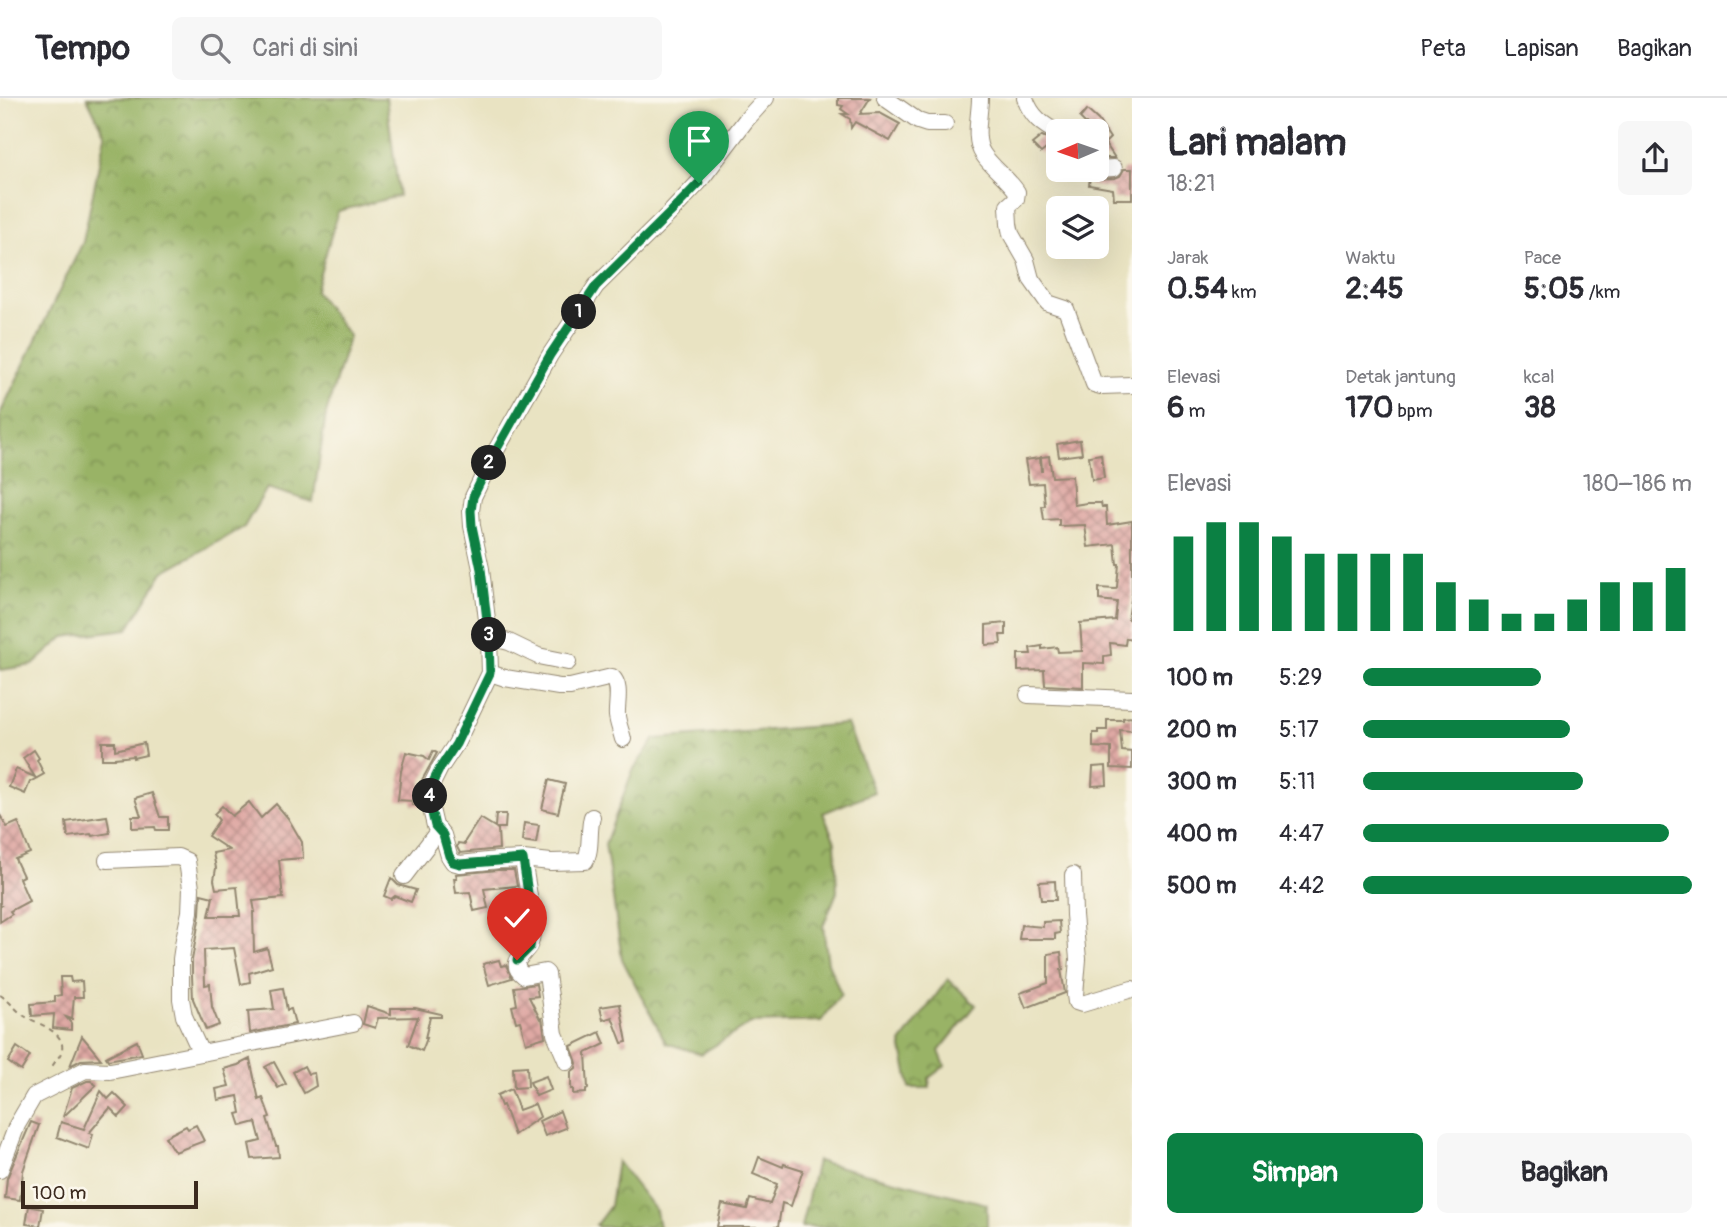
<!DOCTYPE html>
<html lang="id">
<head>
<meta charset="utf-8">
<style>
	:root { --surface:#fff; --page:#f7f7f7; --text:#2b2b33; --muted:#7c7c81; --line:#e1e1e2; --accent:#0b8043 }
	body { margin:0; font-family:Pangolin,sans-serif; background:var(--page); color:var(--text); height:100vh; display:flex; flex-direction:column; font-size:26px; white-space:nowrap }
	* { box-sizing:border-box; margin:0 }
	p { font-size:23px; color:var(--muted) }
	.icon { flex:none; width:38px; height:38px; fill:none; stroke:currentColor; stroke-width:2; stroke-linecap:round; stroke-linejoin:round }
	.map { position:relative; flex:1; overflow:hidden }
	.panel { display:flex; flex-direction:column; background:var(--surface); width:595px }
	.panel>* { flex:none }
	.needle { width:46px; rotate:268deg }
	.buttons { position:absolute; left:1046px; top:21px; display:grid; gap:14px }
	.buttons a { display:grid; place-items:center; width:63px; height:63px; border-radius:10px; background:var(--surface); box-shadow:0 7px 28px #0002; font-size:35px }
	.scale { position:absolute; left:21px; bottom:18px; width:177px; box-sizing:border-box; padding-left:7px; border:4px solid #3b2a1e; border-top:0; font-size:19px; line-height:24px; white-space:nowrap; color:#3b2a1e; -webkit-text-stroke:5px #fbf7ec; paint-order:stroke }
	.pin { position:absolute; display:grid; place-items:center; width:60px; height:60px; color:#fff; margin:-72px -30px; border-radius:50% 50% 50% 0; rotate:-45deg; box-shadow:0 0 7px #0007 }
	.pin .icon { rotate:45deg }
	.km { position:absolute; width:35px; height:35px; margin:-18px; border-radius:50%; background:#222; color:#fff; font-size:19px; line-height:35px; text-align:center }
	.round { display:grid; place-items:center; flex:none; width:74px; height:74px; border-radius:10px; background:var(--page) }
	.head { display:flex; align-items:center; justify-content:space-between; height:119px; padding:0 35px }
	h1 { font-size:38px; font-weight:700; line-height:52px }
	.metrics { display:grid; grid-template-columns:repeat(3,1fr); gap:10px; height:119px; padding:7px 35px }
	.metrics div { display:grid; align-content:center }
	.metrics b { font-size:30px; font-weight:700 }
	.metrics small { font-size:19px; font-weight:400 }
	.metrics p { font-size:19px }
	.chart { height:196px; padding:14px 35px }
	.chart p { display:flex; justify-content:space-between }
	.chart svg { width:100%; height:126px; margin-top:7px; stroke:var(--accent); stroke-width:6 }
	.action { display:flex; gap:14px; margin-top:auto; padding:14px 35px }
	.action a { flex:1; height:80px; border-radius:10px; background:var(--accent); color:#fff; font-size:28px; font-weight:700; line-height:80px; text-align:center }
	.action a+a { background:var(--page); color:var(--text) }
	ul { padding:0 35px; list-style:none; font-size:23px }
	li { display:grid; grid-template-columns:112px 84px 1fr; align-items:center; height:52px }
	li i { height:18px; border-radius:9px; background:var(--accent) }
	header { display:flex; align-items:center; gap:42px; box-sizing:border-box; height:98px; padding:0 35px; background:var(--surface); border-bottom:2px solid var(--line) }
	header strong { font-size:33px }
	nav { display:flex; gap:38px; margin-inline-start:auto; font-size:24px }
	.search { width:490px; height:63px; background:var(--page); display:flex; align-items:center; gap:18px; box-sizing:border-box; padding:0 24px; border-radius:10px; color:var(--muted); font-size:26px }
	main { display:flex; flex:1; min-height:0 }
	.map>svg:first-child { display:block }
	.forest { fill:url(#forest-crowns); stroke:#6a6e42; stroke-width:2 }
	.building { fill:url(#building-cross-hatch) }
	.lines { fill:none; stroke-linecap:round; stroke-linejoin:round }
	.minor-casing { stroke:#928670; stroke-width:18 }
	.path { stroke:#928670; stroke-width:2; stroke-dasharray:5 5; stroke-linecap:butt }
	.minor { stroke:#fff; stroke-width:16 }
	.route-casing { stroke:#fff; stroke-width:14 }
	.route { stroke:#0b8043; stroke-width:9 }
</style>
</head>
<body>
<header>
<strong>Tempo</strong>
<div class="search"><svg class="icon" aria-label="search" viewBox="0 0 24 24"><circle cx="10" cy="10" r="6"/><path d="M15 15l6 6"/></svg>Cari di sini</div>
<nav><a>Peta</a><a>Lapisan</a><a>Bagikan</a></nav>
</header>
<main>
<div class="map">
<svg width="1132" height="1129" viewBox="0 0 1132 1129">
	<defs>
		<pattern id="forest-crowns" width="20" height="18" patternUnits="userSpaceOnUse" patternTransform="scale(1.75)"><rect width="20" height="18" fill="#99b366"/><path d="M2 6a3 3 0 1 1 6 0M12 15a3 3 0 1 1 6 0" fill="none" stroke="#7e9253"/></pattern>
		<pattern id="building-cross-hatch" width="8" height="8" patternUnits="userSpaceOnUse" patternTransform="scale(1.75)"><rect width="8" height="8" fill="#dfa9a4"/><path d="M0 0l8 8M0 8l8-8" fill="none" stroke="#b68a85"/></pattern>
	</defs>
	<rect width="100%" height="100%" fill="#fbf7ec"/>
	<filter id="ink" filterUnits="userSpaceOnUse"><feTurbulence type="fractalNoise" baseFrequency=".0143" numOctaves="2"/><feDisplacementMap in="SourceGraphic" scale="14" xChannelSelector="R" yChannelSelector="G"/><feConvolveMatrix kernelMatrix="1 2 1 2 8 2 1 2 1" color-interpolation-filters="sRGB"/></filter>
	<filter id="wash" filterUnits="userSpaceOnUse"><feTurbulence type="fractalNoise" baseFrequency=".00686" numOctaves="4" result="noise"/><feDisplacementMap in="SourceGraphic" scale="28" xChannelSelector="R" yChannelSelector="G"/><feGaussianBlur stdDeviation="1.57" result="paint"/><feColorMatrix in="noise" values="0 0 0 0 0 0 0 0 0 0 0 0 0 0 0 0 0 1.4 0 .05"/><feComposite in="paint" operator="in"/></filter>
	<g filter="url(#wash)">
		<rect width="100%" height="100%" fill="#e9e3c2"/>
		<!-- forest -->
		<g class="forest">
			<polygon points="87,0 386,0 399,98 338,113 315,193 349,238 326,316 313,404 267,390 244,429 163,474 128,531 64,539 33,567 0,572 0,316 83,144 105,37"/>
			<polygon points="847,626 874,694 823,715 835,744 837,794 823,828 828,865 841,896 821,923 751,925 701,956 666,945 622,861 605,746 633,672 655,641"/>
			<polygon points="948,881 976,907 939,953 945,968 929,980 930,990 910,990 901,945"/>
			<polygon points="617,1063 656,1113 659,1129 598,1129 596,1127 610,1108"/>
			<polygon points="817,1063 987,1106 987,1129 801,1129"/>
		</g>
		<g id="blocks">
			<!-- building -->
			<g class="building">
				<polygon points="838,0 870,0 860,16 880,15 900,26 890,43 855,24 851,30 850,21 842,16 848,16 841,11 843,8 838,7"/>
				<polygon points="1087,12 1098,22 1110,40 1105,45 1115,60 1097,60 1097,33 1093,33 1080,20"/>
				<polygon points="1042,38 1059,45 1059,66 1050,48 1041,55 1032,46"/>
				<polygon points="1124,71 1132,71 1132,101 1114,101 1113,91 1089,87 1090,79 1098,81 1115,80 1120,78"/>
				<polygon points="1080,342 1082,356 1059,359 1057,346"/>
				<polygon points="1101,356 1104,380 1092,382 1089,358"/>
				<polygon points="1049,358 1052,379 1072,378 1074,407 1087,405 1101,405 1102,409 1106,409 1107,427 1132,423 1132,495 1128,521 1132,522 1132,541 1126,540 1125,547 1110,545 1111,557 1104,558 1104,566 1083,565 1083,589 1045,587 1044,572 1018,573 1018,556 1031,556 1030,550 1042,548 1042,551 1057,549 1058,554 1082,553 1080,525 1115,522 1117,504 1099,502 1099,490 1115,491 1117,489 1119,466 1117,466 1115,446 1088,449 1085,427 1059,428 1059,421 1044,422 1042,408 1045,408 1043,385 1029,386 1025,362 1040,360 1041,373 1042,373 1041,359"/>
				<polygon points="1006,525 1006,537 1000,537 1001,546 986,547 986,527"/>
				<polygon points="1132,619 1132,633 1120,632 1122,653 1132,654 1132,671 1111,670 1111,650 1093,649 1093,635 1098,635 1098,632 1107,632 1107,622 1123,622 1123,620"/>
				<polygon points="102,644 115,644 115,652 144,645 146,657 133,660 133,658 115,660 115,661 102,661"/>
				<polygon points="34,652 39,660 37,662 44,676 30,684 25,696 9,689 16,671 35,679 23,660"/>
				<polygon points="433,653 437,655 422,682 421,708 412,707 412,703 398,702 401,673 406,654 424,658 429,662"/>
				<polygon points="1106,668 1107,687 1092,688 1093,669"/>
				<polygon points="549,682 565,686 558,715 542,711"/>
				<polygon points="152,695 160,719 168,719 168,732 156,732 155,729 132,730 132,718 141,718 135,700"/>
				<polygon points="249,704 261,720 276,706 288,720 302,744 303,760 279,762 283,800 253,803 255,814 253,814 254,854 267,850 272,868 249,875 250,884 241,886 234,850 204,852 205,887 210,886 212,909 219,927 206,932 193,901 192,878 192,862 200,816 201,796 213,799 209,818 240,818 237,789 216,791 214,782 216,770 213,755 229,752 208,738 219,722 214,716 222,708 232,718"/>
				<polygon points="496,716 506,716 505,730 496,730 498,731 499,751 460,755 457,749 458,745 465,746 465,743 480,720 495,729"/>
				<polygon points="0,717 7,729 18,724 30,755 15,761 23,778 19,780 29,803 10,813 12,816 0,824"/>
				<polygon points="107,718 110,735 92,738 91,736 68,739 66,724"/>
				<polygon points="524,725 539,727 536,745 522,743"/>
				<polygon points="498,772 514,772 517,788 484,791 488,810 474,813 470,794 456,795 454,780 457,780 456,776"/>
				<polygon points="391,780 398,787 416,792 411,804 395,798 391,801 384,798"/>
				<polygon points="1055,783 1056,802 1041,802 1039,784"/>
				<polygon points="1059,823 1060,835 1055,836 1055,841 1019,841 1021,827 1043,829 1043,824"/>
				<polygon points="1061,854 1063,872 1061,872 1065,895 1026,910 1020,895 1048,885 1048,856"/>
				<polygon points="499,862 501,868 506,867 512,880 489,887 483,866"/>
				<polygon points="60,879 70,879 71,884 82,883 83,899 74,899 72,921 66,919 71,925 71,932 53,930 54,916 32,918 31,906 55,904 55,898 61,897"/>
				<polygon points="536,886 538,898 529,899 540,921 542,920 545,939 526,945 520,923 516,924 512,908 517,907 514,889"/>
				<polygon points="283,890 287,912 291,911 295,926 250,935 248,913 274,911 271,892"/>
				<polygon points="620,906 627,944 622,945 612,919 603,922 600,909"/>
				<polygon points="367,908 391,916 391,910 415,910 441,916 441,919 430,919 425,940 427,940 422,953 408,947 418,919 378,920 375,930 363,926"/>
				<polygon points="600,934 605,946 586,955 588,991 586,992 586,995 573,996 573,991 571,991 571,974 576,970 577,965 571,948"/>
				<polygon points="82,938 101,961 81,962 70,968"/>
				<polygon points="137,943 142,956 108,962 106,959"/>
				<polygon points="17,949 30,958 21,973 8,964"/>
				<polygon points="250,961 259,1002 263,1000 270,1019 267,1020 276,1048 278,1048 279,1059 252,1061 249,1046 261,1043 256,1024 241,1028 237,1016 241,1015 238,998 218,1002 216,991 229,988 224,971 238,967"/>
				<polygon points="274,964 286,986 278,990 265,969"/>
				<polygon points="304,968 308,976 314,975 316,988 304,995 293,974"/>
				<polygon points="527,968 528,989 514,990 513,969"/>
				<polygon points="546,978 551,992 536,998 530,984"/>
				<polygon points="87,983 91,983 96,987 63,1019 72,990"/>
				<polygon points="511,991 519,1012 535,1006 540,1019 514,1037 503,1007 501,1008 497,997"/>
				<polygon points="101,993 108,1001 114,995 128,1009 119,1019 110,1010 89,1035 93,1036 89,1051 57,1039 61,1024 84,1031"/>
				<polygon points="560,1013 566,1030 545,1038 539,1023"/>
				<polygon points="31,1024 39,1027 23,1073 20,1102 5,1100 7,1080"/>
				<polygon points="196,1027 204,1043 175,1054 174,1052 173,1052 165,1039 186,1028 188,1031"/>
				<polygon points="759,1059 783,1069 784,1066 803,1072 791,1108 782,1105 778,1129 717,1129 722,1106 747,1111 750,1101 770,1106 777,1086 753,1076"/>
				<polygon points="29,1108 43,1111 40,1128 26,1126"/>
			</g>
		</g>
	</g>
	<g filter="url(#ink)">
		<use href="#blocks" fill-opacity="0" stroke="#928670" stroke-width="2"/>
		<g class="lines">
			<defs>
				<g id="minor">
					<polyline points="885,0 918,23 927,26 945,26"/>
					<path d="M980,0C980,17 973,41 983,56C992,70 1008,80 1017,94L1016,101L1008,108L1009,126L1011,136L1026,162L1031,181L1048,205L1066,211L1094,286L1101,288L1132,287"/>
					<path d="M1025,0C1031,18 1042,27 1059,35"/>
					<polyline points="1097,71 1114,70"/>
					<polyline points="489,539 509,544 538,558 568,564"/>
					<path d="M490,575L505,580L559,589H570L612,579C622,588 616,606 617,618C618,626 621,633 623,641"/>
					<polyline points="1028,597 1132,601"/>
					<path d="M592,719C588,733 592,752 585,763L551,764L523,761L497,762L460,766L453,764L449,758L443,737L435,728L431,711L432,686L440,670L456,646L490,575L489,539L481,471L472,428L471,413L473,399L494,356L550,257L596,188L670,115L699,84L746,22L766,0"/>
					<path d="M523,761C526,782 535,823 531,842C529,856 505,863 524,878L545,874L547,876L555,936L567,964"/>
					<polyline points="107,762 178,759 187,763 191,790 190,814 184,841 181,861 181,901 184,918 201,955"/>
					<polyline points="1073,777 1074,817 1078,861 1075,897 1076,904 1082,906 1132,891"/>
					<polyline points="404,778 439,732"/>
					<polyline points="0,1072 17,1027 34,998 85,972 110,973 121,971 353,925"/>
				</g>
			</defs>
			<!-- minor casing -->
			<use href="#minor" class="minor-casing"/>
			<!-- path -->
			<g class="path">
				<polyline points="0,809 2,807"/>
				<path d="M0,897C10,903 16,913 26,919C39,926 71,936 60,957C57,962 53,966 51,971L52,972"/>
			</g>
			<!-- minor -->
			<use href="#minor" class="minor"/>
		</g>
	</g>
	<g class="lines" filter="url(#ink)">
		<defs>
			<polyline id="route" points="517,862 530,849 533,830 523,761 460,766 453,764 449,758 443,737 435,728 431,711 432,686 440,670 456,646 490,575 489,539 481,471 472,428 471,413 473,399 494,356 550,257 596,188 670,115 699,85"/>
		</defs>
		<!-- route casing -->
		<use href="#route" class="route-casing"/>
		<!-- route -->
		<use href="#route" class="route"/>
	</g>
</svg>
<div class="buttons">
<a><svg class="needle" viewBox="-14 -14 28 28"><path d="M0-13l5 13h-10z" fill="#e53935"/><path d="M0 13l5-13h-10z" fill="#7c7c81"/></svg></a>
<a><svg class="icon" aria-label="layers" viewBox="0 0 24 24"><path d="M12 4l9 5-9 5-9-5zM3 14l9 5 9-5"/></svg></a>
</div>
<div class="scale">100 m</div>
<div class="pin" style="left:699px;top:85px;background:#1e9e55"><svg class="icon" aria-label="arrive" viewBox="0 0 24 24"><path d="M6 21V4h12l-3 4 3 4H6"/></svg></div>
<div class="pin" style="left:517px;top:862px;background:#d93025"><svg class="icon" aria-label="check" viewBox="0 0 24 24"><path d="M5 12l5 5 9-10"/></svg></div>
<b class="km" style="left:579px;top:214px">1</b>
<b class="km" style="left:489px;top:365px">2</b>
<b class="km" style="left:489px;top:537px">3</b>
<b class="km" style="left:430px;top:698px">4</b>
</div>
<section class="panel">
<div class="head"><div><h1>Lari malam</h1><p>18:21</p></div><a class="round"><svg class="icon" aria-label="share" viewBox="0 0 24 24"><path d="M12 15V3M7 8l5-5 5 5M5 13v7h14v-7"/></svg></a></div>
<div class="metrics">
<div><p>Jarak</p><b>0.54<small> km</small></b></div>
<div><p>Waktu</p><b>2:45</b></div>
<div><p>Pace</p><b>5:05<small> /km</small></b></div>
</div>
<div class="metrics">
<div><p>Elevasi</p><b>6<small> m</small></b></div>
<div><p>Detak jantung</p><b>170<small> bpm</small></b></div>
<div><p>kcal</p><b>38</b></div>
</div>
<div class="chart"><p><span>Elevasi</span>180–186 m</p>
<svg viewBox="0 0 160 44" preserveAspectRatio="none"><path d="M5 44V11M15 44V6M25 44V6M35 44V11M45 44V17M55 44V17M65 44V17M75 44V17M85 44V27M95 44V33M105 44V38M115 44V38M125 44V33M135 44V27M145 44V27M155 44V22"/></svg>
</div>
<ul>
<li><b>100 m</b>5:29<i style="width:54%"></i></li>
<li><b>200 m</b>5:17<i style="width:63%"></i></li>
<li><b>300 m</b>5:11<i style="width:67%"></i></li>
<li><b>400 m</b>4:47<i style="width:93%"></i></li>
<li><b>500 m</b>4:42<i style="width:100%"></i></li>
</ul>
<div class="action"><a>Simpan</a><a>Bagikan</a></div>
</section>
</main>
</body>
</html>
